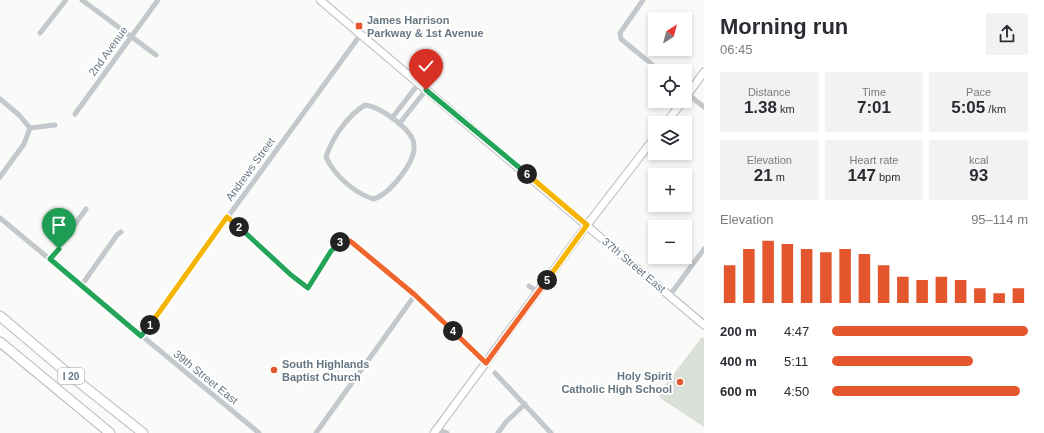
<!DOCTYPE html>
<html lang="en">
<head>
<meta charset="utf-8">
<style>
	:root { --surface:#fff; --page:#f2f2f3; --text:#2b2b33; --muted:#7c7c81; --accent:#e4572e }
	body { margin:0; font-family:Helvetica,sans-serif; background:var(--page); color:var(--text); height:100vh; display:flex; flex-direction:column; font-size:15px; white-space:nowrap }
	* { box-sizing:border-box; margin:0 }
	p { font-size:13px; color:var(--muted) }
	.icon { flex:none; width:22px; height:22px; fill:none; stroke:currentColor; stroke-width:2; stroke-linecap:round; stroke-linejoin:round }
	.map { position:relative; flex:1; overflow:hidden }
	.sheet { display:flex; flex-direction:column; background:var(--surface); width:340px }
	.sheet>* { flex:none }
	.needle { width:26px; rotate:36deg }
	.tools { position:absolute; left:648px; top:12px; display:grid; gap:8px }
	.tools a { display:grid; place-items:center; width:44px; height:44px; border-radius:0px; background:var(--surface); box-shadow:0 2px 6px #0003; font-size:20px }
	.pin { position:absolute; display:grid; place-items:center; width:34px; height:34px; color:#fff; margin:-41px -17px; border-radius:50% 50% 50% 0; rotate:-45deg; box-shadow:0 0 4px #0007 }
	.pin .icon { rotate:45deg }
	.km { position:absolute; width:20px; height:20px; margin:-10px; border-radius:50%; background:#222; color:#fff; font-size:11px; line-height:20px; text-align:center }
	.round { display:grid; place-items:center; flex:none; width:42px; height:42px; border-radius:0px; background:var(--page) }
	.head { display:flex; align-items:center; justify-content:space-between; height:68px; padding:0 16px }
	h1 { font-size:22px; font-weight:700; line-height:30px }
	.figures { display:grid; grid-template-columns:repeat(3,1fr); gap:6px; height:68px; padding:4px 16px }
	.figures div { display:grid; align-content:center; border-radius:0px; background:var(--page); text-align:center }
	.figures b { font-size:17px; font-weight:700 }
	.figures small { font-size:11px; font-weight:400 }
	.figures p { font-size:11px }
	.chart { height:112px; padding:8px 16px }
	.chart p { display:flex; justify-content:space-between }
	.chart svg { width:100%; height:72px; margin-top:4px; stroke:var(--accent); stroke-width:6 }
	ul { padding:0 16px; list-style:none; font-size:13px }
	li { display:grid; grid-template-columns:64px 48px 1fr; align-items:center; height:30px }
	li i { height:10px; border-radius:5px; background:var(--accent) }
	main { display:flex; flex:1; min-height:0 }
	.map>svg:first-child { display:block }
	.green { fill:#dadfd7 }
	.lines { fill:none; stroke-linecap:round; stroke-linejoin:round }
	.secondary-casing { stroke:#b3babf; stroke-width:9 }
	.highway-casing { stroke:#b4b9bd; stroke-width:11 }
	.street { stroke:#c3c8cc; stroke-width:5 }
	.secondary { stroke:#fff; stroke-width:7 }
	.highway { stroke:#fff; stroke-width:9 }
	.split-1-casing { stroke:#fff; stroke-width:8 }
	.split-2-casing { stroke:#fff; stroke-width:8 }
	.split-3-casing { stroke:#fff; stroke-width:8 }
	.split-4-casing { stroke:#fff; stroke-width:8 }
	.split-5-casing { stroke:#fff; stroke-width:8 }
	.split-6-casing { stroke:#fff; stroke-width:8 }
	.split-7-casing { stroke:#fff; stroke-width:8 }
	.split-1 { stroke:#22a559; stroke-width:5 }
	.split-2 { stroke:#f5b400; stroke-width:5 }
	.split-3 { stroke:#22a559; stroke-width:5 }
	.split-4 { stroke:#f0652b; stroke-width:5 }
	.split-5 { stroke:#f0652b; stroke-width:5 }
	.split-6 { stroke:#f5b400; stroke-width:5 }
	.split-7 { stroke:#22a559; stroke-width:5 }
	.poi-dot { fill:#e4572e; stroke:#fff; stroke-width:1.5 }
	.labels { text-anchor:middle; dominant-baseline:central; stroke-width:4; stroke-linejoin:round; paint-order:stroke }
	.shield { fill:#fff; stroke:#939fa8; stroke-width:1 }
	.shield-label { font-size:10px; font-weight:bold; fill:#657683 }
	.poi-label { font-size:11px; font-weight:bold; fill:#657683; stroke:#fff; text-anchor:start }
	.street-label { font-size:11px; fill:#657683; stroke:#fff }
</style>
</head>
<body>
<main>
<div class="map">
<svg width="704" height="433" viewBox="0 0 704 433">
	<rect width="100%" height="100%" fill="#fafaf8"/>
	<!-- green -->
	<polygon class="green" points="702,337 704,338 704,427 660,398 659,393"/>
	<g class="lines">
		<defs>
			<g id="secondary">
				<polyline points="320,0 704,325"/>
				<polyline points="685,98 704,72"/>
				<polyline points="666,123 683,101"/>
				<polyline points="434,433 587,225 655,137"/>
			</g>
			<g id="highway">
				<polyline points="0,316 71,376 143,433"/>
				<polyline points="0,342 110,433"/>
			</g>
		</defs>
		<!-- secondary casing -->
		<use href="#secondary" class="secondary-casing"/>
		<!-- highway casing -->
		<use href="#highway" class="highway-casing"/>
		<!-- street -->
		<g class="street">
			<polyline points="82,0 156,55"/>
			<polyline points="643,0 620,33 621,39 660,71"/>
			<polyline points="40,33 66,0"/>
			<polyline points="685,92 704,107"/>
			<polyline points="0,99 19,115 30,128"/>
			<path d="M365,105C380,107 413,129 414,145C416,162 389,195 373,199C353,192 335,176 326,157C332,138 348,115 365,105Z"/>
			<polyline points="75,114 158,0"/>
			<polyline points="392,118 419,83"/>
			<polyline points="399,124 426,90"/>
			<polyline points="30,128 55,125"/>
			<polyline points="0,177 24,144 30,128"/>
			<polyline points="227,217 291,275 307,288 335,247 339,242 350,241 415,295 486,363"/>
			<polyline points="0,218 259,433"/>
			<polyline points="50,259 86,209"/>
			<polyline points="81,286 117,235 121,232"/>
			<polyline points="529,286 538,292"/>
			<polyline points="670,295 704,249"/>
			<polyline points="141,336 361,34"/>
			<polyline points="495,373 551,433"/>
			<polyline points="437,429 447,433"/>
			<polyline points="316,433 415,295"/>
			<polyline points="498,433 506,422 525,404"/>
		</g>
		<!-- secondary -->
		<use href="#secondary" class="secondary"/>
		<!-- highway -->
		<use href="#highway" class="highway"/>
	</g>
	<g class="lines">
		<defs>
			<polyline id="split-1" points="59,249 50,259 141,336 150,325"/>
			<polyline id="split-2" points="150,325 227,217 239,227"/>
			<polyline id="split-3" points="239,227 291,275 308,288 331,251 340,242"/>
			<polyline id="split-4" points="340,242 350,241 355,245 415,295 453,331"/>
			<polyline id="split-5" points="453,331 486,363 547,280"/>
			<polyline id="split-6" points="527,174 587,225 547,280"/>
			<polyline id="split-7" points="426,90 527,174"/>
		</defs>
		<!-- split-1 casing -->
		<use href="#split-1" class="split-1-casing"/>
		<!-- split-2 casing -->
		<use href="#split-2" class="split-2-casing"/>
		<!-- split-3 casing -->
		<use href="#split-3" class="split-3-casing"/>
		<!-- split-4 casing -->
		<use href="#split-4" class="split-4-casing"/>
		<!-- split-5 casing -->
		<use href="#split-5" class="split-5-casing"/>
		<!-- split-6 casing -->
		<use href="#split-6" class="split-6-casing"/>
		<!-- split-7 casing -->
		<use href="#split-7" class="split-7-casing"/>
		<!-- split-1 -->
		<use href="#split-1" class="split-1"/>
		<!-- split-2 -->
		<use href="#split-2" class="split-2"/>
		<!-- split-3 -->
		<use href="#split-3" class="split-3"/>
		<!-- split-4 -->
		<use href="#split-4" class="split-4"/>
		<!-- split-5 -->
		<use href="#split-5" class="split-5"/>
		<!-- split-6 -->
		<use href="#split-6" class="split-6"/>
		<!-- split-7 -->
		<use href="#split-7" class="split-7"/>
	</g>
	<!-- markers -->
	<g class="poi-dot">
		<rect x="355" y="22" width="8" height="8" rx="2"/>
		<circle cx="274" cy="370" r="4"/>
		<circle cx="680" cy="382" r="4"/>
	</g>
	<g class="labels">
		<!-- shield labels -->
		<rect class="shield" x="58" y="368" width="26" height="16" rx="3"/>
		<g class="shield-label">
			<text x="71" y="376">I 20</text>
		</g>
		<!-- poi labels -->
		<g class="poi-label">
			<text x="367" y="20">James Harrison<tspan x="367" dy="13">Parkway &amp; 1st Avenue</tspan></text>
			<text x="282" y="364">South Highlands<tspan x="282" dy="13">Baptist Church</tspan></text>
			<text x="672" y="376" text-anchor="end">Holy Spirit<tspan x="672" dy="13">Catholic High School</tspan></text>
		</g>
		<!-- street labels -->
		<g class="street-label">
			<text transform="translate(108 51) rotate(-54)">2nd Avenue</text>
			<text transform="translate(250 169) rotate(-54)">Andrews Street</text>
			<text transform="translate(634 265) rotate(40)">37th Street East</text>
			<text transform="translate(206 377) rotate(39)">39th Street East</text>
		</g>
	</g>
</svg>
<div class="tools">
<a><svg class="needle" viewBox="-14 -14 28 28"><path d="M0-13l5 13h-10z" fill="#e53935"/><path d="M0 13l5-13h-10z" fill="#7c7c81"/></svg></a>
<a><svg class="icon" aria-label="locate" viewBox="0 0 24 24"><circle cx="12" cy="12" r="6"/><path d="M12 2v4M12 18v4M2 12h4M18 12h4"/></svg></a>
<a><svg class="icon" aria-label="layers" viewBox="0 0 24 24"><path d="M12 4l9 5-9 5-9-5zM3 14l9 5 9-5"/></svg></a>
<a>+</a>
<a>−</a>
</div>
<div class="pin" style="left:59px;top:249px;background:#1e9e55"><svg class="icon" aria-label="arrive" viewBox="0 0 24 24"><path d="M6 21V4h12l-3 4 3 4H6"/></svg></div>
<div class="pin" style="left:426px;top:90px;background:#d93025"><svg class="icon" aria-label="check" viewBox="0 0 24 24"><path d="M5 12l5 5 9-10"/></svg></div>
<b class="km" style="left:150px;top:325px">1</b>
<b class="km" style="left:239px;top:227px">2</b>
<b class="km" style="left:340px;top:242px">3</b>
<b class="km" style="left:453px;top:331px">4</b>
<b class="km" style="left:547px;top:280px">5</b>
<b class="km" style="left:527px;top:174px">6</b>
</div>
<section class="sheet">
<div class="head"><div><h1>Morning run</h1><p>06:45</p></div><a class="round"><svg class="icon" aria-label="share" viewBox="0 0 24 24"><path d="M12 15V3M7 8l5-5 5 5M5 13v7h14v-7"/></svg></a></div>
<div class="figures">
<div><p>Distance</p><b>1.38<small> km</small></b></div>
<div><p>Time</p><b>7:01</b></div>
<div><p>Pace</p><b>5:05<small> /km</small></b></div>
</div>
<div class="figures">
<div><p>Elevation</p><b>21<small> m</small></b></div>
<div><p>Heart rate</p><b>147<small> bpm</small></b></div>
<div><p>kcal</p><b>93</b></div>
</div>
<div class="chart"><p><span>Elevation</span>95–114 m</p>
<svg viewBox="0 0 160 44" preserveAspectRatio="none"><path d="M5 44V21M15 44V11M25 44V6M35 44V8M45 44V11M55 44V13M65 44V11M75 44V14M85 44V21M95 44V28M105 44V30M115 44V28M125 44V30M135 44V35M145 44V38M155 44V35"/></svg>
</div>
<ul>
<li><b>200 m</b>4:47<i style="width:100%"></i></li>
<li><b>400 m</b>5:11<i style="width:72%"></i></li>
<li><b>600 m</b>4:50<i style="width:96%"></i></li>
</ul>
</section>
</main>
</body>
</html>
